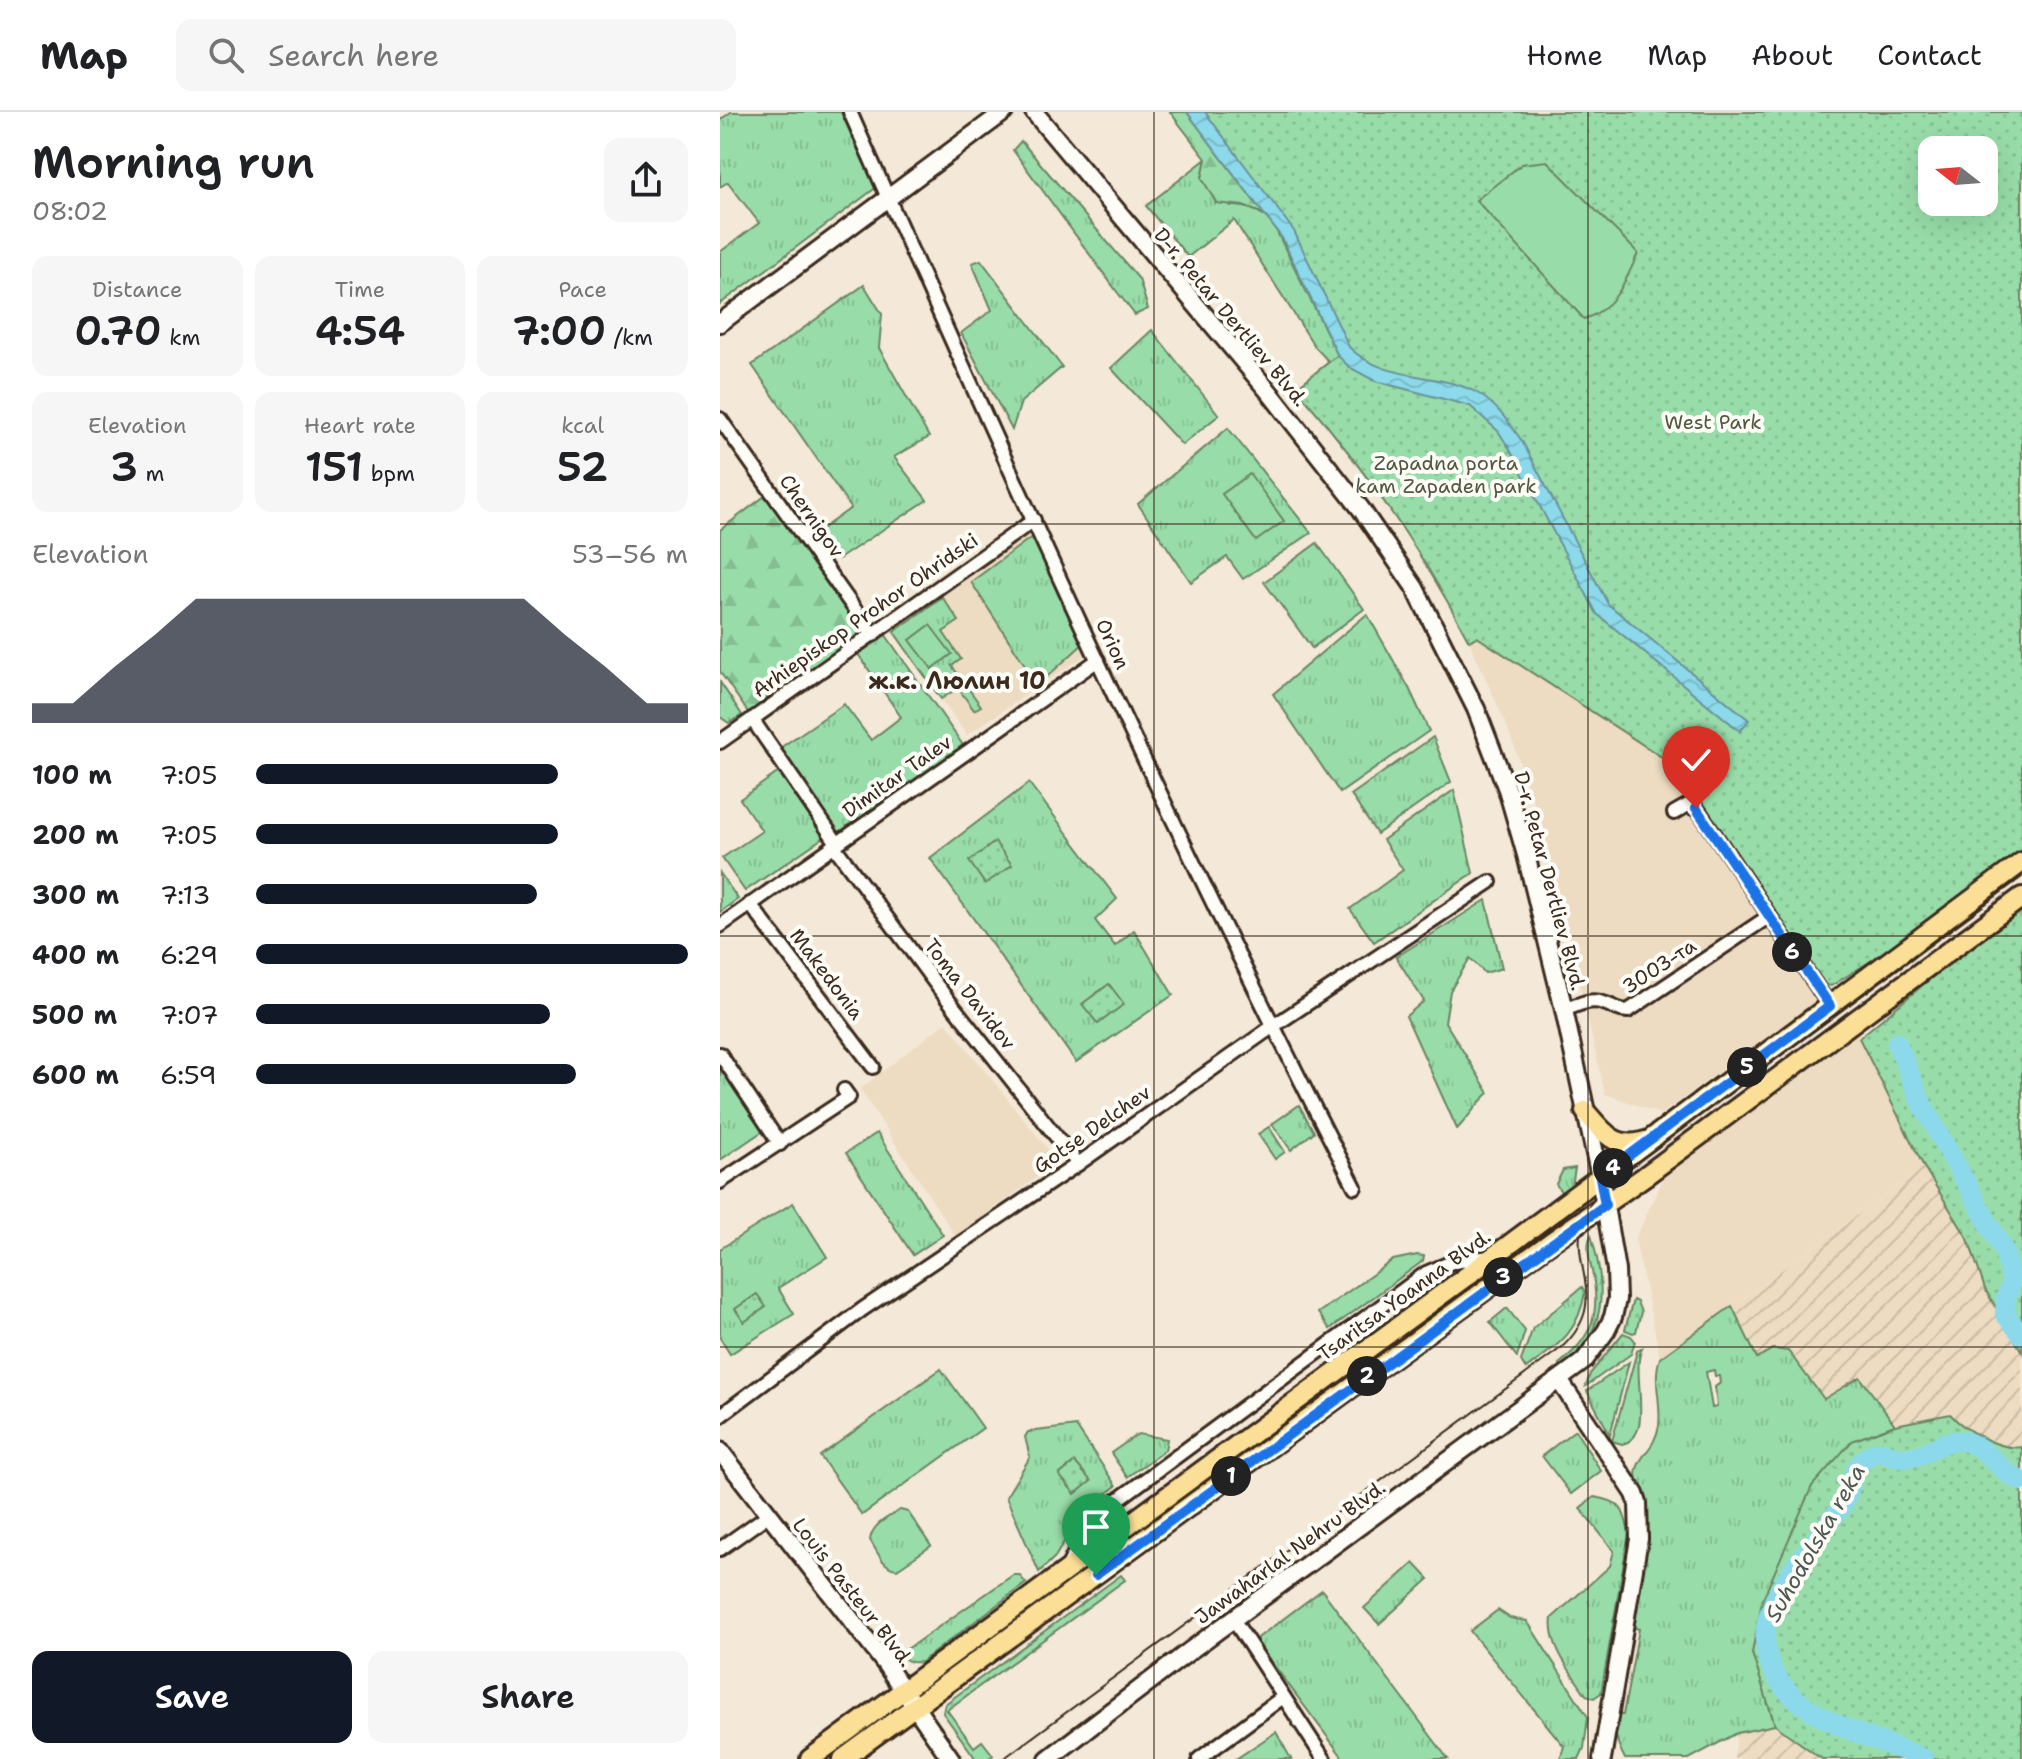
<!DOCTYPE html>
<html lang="en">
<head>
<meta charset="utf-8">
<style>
	:root { --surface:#fff; --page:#f6f6f6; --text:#202124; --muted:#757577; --line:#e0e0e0; --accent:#111827 }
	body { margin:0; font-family:"Shantell Sans",sans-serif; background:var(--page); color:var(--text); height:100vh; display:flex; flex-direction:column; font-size:30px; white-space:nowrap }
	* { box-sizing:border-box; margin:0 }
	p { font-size:26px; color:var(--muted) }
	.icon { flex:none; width:44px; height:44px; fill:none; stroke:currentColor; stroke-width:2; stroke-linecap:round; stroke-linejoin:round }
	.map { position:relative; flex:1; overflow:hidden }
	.panel { display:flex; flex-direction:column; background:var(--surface); width:720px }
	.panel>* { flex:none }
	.needle { width:52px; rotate:287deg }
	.controls { position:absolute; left:1198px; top:24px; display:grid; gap:16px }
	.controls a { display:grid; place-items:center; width:80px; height:80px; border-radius:16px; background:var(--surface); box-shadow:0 8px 32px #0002; font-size:40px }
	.pin { position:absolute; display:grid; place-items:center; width:68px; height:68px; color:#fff; margin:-82px -34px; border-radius:50% 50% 50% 0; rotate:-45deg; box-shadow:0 0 8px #0007 }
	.pin .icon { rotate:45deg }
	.km { position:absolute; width:40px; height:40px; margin:-20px; border-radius:50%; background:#222; color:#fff; font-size:22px; line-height:40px; text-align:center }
	.round { display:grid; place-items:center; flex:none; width:84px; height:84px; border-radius:16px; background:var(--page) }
	.overview { display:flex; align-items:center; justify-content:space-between; height:136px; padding:0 32px }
	h1 { font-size:44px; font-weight:600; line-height:60px }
	.metrics { display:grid; grid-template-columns:repeat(3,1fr); gap:12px; height:136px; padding:8px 32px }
	.metrics div { display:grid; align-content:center; border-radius:16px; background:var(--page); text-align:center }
	.metrics b { font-size:40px; font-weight:600 }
	.metrics small { font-size:22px; font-weight:400 }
	.metrics p { font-size:22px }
	.chart { height:224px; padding:16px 32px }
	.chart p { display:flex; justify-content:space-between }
	.chart svg { width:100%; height:144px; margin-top:8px; fill:var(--accent); opacity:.7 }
	.cta { display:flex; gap:16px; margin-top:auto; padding:16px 32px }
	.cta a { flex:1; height:92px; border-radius:16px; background:var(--accent); color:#fff; font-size:32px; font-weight:600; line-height:92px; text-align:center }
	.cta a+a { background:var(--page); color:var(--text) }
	ul { padding:0 32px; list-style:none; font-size:26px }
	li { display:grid; grid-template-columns:128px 96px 1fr; align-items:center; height:60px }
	li i { height:20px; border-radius:10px; background:var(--accent) }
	header { display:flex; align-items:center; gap:48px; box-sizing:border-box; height:112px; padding:0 40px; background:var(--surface); border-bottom:2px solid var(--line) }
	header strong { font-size:38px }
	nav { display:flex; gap:44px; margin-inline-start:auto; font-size:28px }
	.search { width:560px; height:72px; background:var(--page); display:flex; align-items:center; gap:20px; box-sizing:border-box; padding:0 28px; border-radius:16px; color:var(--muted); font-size:30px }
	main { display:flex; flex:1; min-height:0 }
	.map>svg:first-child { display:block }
	.built { fill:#eddcc2 }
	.industrial { fill:url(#industrial-furrows) }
	.grass { fill:url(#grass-tufts); stroke:#6a8464; stroke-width:2; fill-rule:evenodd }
	.forest { fill:url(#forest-firs); stroke:#6a8464; stroke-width:2 }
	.park { fill:url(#park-dots); stroke:#6a8464; stroke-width:2; fill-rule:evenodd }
	.pitch { fill:#98dda9; stroke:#6a8464; stroke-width:2 }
	.water { fill:url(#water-waves); stroke:#6b9399; stroke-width:2 }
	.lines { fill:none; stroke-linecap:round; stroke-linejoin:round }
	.river { stroke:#8bd9eb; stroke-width:20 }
	.street-casing { stroke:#3b2a1e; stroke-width:18 }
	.secondary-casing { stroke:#3b2a1e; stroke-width:22 }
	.primary-casing { stroke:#3b2a1e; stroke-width:24 }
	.street { stroke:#fdfcf7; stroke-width:12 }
	.secondary { stroke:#fdfcf7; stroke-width:16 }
	.primary { stroke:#fbdf96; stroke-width:18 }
	.tram { stroke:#3b2a1e; stroke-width:2 }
	.route-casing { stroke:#fff; stroke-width:16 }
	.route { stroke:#1a73e8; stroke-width:10 }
	.grid { fill:none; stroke:#3b2a1e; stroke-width:2; stroke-opacity:0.55 }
	.labels { text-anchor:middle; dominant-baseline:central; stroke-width:8; stroke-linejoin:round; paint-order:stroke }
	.street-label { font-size:20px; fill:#3b2a1e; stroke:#fdfcf7 }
	.park-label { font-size:20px; fill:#525741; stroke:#fdfcf7 }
	.water-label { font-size:22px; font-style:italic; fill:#4f5651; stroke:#fdfcf7 }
	.quarter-label { font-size:24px; font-weight:bold; fill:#3b2a1e; stroke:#fdfcf7 }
</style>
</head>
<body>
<header>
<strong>Map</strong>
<div class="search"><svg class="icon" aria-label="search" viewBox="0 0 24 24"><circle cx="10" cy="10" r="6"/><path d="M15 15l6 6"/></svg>Search here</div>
<nav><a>Home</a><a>Map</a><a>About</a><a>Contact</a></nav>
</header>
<main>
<section class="panel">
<div class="overview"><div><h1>Morning run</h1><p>08:02</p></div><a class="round"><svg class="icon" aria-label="share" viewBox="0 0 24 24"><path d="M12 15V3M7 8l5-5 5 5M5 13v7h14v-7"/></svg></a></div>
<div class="metrics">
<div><p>Distance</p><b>0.70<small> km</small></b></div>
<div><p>Time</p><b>4:54</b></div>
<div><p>Pace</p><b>7:00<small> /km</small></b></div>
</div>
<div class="metrics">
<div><p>Elevation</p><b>3<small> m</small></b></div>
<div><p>Heart rate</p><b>151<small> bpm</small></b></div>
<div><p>kcal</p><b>52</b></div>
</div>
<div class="chart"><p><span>Elevation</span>53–56 m</p>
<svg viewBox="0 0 160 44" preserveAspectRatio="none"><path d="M0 44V38L10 38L20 27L30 17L40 6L50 6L60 6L70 6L80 6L90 6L100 6L110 6L120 6L130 17L140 27L150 38L160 38V44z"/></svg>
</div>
<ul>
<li><b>100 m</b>7:05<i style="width:70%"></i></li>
<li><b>200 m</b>7:05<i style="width:70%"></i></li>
<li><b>300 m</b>7:13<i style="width:65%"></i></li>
<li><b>400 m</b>6:29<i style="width:100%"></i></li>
<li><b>500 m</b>7:07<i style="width:68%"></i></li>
<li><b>600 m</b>6:59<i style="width:74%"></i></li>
</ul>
<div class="cta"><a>Save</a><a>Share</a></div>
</section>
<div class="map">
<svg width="1302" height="1647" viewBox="0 0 1302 1647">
	<defs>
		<pattern id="industrial-furrows" width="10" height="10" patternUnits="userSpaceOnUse" patternTransform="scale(2)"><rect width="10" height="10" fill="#eddcc2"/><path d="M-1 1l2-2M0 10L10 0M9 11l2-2" fill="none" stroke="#ccbda6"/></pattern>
		<pattern id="grass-tufts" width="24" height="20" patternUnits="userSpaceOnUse" patternTransform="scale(2)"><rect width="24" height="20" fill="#98dda9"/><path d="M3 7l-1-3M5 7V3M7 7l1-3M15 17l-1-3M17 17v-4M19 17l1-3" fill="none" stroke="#84be91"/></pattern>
		<pattern id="forest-firs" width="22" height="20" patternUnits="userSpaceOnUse" patternTransform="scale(2)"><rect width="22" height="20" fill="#98dda9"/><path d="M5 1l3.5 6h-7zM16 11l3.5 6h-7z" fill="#84be91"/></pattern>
		<pattern id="park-dots" width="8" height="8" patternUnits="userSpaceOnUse" patternTransform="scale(2)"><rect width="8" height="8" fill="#98dda9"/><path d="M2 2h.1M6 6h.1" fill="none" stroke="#84be91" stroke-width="1.8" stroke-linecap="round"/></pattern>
		<pattern id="water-waves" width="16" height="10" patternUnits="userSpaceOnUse" patternTransform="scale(2)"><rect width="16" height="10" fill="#8bd9eb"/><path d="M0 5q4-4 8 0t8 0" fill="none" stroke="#79bac9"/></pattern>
	</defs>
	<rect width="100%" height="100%" fill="#f4e9d8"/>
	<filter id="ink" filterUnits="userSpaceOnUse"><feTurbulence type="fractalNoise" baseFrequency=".0125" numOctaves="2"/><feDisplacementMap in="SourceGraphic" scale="16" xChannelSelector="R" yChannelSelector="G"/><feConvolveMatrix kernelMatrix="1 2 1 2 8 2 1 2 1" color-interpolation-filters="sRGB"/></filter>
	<g filter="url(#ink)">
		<!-- built -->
		<g class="built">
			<polygon points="311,418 367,542 247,623 170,518"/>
			<polygon points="757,525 977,668 971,674 1047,792 1099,888 941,1002 885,982 834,762 814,692 788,617 749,529"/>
			<polygon points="226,910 338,1050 236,1125 140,977"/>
			<polygon points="1135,914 1204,1055 940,1246 915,1127 943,1067"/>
		</g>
		<!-- industrial -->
		<g class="industrial">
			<polygon points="1204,1055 1248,1127 1265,1177 1302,1240 1302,1335 1292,1337 1249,1319 1241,1314 1229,1303 1175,1313 1140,1265 1104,1287 1068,1239 1037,1246 1012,1194"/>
			<polygon points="1055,1613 1102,1647 1014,1647 1017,1621"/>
		</g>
		<!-- grass -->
		<g class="grass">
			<polygon points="11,0 121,0 157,75 0,192 0,140 39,111 8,70 0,75 0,8"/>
			<polygon points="301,29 419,167 428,197 415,203 398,181 293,38"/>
			<path d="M486,47L482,66L511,94C530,94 542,99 554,114L618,244L629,255L576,276L609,250L595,235L514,108L468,145L426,94Z"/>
			<polygon points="261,148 342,255 301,290 292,318 241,221 272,198 252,151"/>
			<polygon points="144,173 162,202 159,236 209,325 174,345 207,388 119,447 99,419 131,396 32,253"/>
			<polygon points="432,218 499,303 462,333 391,256"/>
			<polygon points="508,316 591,421 523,467 507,445 471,470 418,392"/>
			<polygon points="313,424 364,531 318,573 251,470"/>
			<polygon points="597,431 644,497 592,536 544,470"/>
			<polygon points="222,485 239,509 223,520 241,547 232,554 261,594 254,598 238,576 221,587 174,520"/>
			<polygon points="647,502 689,576 709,619 620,681 553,582"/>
			<polygon points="165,522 245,636 118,726 57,638 124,592 151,628 181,605 138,542"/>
			<polygon points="0,570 22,603 9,611 0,605"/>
			<polygon points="713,625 731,670 657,722 631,683"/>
			<polygon points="62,658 107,723 25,779 2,746 42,719 20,687"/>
			<polygon points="309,671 397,787 375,808 395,834 414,818 453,883 356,950 210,746"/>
			<polygon points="734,678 753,761 654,830 630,797 683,758 663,728"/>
			<polygon points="0,761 18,787 0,800"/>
			<path d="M766,788L782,856L765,861L750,846L730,879L725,910L769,981C756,992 749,1005 737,1017L686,904L704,889L676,845Z"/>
			<polygon points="0,954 43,1019 0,1048"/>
			<polygon points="579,993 594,1020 571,1038 552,1012"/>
			<polygon points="549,1015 565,1040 555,1047 538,1022"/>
			<polygon points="157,1021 223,1123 193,1143 126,1041"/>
			<polygon points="855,1056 852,1074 843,1083 836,1072 843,1058"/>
			<polygon points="73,1091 107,1145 58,1176 74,1202 10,1242 0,1226 0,1137"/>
			<path d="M871,1123C886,1173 889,1222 841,1254L839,1252C873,1225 881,1201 872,1159C869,1147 866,1133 871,1123Z"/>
			<polygon points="697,1143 704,1144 703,1149 610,1217 598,1201 673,1148"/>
			<path d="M862,1175L865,1180C858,1222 838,1233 806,1257L801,1249L813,1216Z"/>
			<path d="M1012,1194L1037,1246L1053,1237L1068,1239L1104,1287L1140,1265L1175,1313L1132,1329L1032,1541L1055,1613L1017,1621L969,1647H905C897,1631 893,1621 896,1603H903L919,1517L912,1515C919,1475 932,1432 926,1392C925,1381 913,1369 917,1357C921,1341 935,1337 939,1313C942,1291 932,1268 940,1246ZM994,1258L995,1264H999L1000,1271L995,1275L997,1295L992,1296L986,1260Z"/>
			<polygon points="787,1196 805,1219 797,1245 770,1210"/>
			<polygon points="903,1221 911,1224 915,1229 911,1242 866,1274 870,1262"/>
			<path d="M922,1236C910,1261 936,1325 902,1332L892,1329L917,1239Z"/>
			<polygon points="909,1250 890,1323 867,1279"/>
			<polygon points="221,1257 263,1316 142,1403 100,1344"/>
			<polygon points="356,1314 396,1374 362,1400 335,1445 319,1460 286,1385 310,1345 305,1325 308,1320"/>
			<polygon points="855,1318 881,1359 851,1382 822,1344"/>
			<polygon points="418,1322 447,1327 445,1338 407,1365 391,1341"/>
			<path d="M874,1385C901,1389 903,1395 909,1421L881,1581L874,1586L866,1583C852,1561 828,1533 832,1506L890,1454L894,1439L860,1396Z"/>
			<path d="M180,1398L188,1400L211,1434L177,1457C163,1456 157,1439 150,1428C152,1412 167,1406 180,1398Z"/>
			<polygon points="694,1451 709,1467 659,1512 644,1496"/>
			<path d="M293,1463H299L306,1471L201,1550C192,1551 186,1550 180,1542Z"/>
			<polygon points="401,1463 405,1468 227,1598 254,1635 262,1629 273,1643 268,1647 256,1647 223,1601 225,1592"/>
			<polygon points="602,1478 728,1647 624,1647 535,1528"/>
			<polygon points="778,1498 790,1506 807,1509 868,1605 864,1636 859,1647 840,1647 844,1634 750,1519"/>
			<polygon points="556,1620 571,1647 516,1647"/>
		</g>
		<!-- forest -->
		<g class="forest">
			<polygon points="450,0 467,0 544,102 523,94 496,91 482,66 486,47"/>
			<polygon points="45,384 146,520 30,603 0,560 0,418"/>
		</g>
		<!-- park -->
		<g class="park">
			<path d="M467,0H1302V743L1176,833L1111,874L1100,871L971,673L977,668L757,525L749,529C702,439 642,353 576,276L618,243L562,126ZM1212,38H1264V90H1212Z"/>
			<polygon points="275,730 292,753 265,772 249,749"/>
			<polygon points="1302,791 1302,1240 1265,1177 1248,1127 1204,1055 1139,926"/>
			<polygon points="389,872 404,892 378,912 362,892"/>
			<polygon points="37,1182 46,1195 24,1210 15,1197"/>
			<polygon points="913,1188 917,1190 921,1200 916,1220 913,1221 905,1218"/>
			<path d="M1230,1302C1244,1318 1281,1339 1302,1335V1647H1102L1055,1613L1032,1541L1042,1489L1092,1374L1132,1329L1175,1313Z"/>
			<polygon points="355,1350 371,1369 355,1382 339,1363"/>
		</g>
		<!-- pitch -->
		<g class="pitch">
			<path d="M827,49L918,141C906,169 895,197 864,207L756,88L802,52Z"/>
			<polygon points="530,362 564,409 536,429 502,382"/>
			<polygon points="210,513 232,542 212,557 190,528"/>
		</g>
		<!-- water -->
		<path class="water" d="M467,0H485L574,119L629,235C665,271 720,259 759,282C777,293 790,312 802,329L888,492L1029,608L1020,619L877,502L789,336L778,319L750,294L655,269L629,255L618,244L562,126Z"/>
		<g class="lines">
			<!-- river -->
			<g class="river">
				<polyline points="1177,931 1201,990 1284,1139 1292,1169 1286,1186 1285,1202 1302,1223"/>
				<path d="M1204,1647C1160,1627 1096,1613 1064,1575C1010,1511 1085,1445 1121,1395C1133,1378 1130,1354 1150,1343C1162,1335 1172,1346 1184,1346C1206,1346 1221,1326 1242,1329C1266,1332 1280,1362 1302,1369"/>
			</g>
			<defs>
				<g id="street">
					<path d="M130,0C290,362 453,723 635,1075"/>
					<polyline points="0,307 153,523"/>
					<polyline points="32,607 117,731"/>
					<polyline points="0,630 314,408"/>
					<polyline points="954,701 968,693 979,699 1110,894"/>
					<polyline points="114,734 218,875 358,1052"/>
					<polyline points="30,792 153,955"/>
					<polyline points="0,814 378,548"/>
					<path d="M844,898C857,893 870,886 883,891C892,893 897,899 908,899L1048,805"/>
					<polyline points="0,942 60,1032"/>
					<polyline points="0,1070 129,985 124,978"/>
					<polyline points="0,1304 143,1197 358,1052 552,915 770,770"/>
					<polyline points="0,1437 48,1403"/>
					<polyline points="347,1456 366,1418 377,1403 706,1161 732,1150 771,1145"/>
					<polyline points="513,1507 604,1647"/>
					<polyline points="479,1647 563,1585"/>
				</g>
				<g id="secondary">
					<polyline points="314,0 550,281 641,397 695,476 756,597 787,677 806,743 844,898 880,1065 896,1158 897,1187 893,1205 886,1219 864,1249 471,1538 328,1647"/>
					<polyline points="0,211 284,0"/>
					<polyline points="839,1268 915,1382 918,1391 919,1427 882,1647"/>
					<polyline points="0,1339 164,1550 231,1647"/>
				</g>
				<g id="primary">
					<path d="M865,999C882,1019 896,1039 925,1029"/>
					<polyline points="90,1647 774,1144 1302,750"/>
					<polyline points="123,1647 831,1130 925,1064 1302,785"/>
				</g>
			</defs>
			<!-- street casing -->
			<use href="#street" class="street-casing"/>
			<!-- secondary casing -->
			<use href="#secondary" class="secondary-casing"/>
			<!-- primary casing -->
			<use href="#primary" class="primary-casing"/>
			<!-- street -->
			<use href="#street" class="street"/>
			<!-- secondary -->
			<use href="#secondary" class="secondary"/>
			<!-- primary -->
			<use href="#primary" class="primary"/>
			<!-- tram -->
			<path class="tram" d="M283,1647L841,1236C896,1185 841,1151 867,1098C873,1086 882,1078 891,1069L1302,765"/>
		</g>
	</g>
	<g class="lines" filter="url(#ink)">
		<defs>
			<polyline id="route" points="376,1463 885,1093 880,1065 1110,894 976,696"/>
		</defs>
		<!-- route casing -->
		<use href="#route" class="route-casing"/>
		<!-- route -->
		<use href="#route" class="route"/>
	</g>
	<!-- grid -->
	<path class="grid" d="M434,0V1647M868,0V1647M0,412H1302M0,824H1302M0,1235H1302"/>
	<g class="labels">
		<!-- street labels -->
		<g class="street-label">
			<text transform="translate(511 205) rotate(50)">D-r. Petar Dertliev Blvd.</text>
			<text transform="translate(92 404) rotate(55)">Chernigov</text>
			<text transform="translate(145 503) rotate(-35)">Arhiepiskop Prohor Ohridski</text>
			<text transform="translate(393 532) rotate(65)">Orion</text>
			<text transform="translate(177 664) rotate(-35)">Dimitar Talev</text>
			<text transform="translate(830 769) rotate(75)">D-r. Petar Dertliev Blvd.</text>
			<text transform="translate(939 854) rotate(-33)">3003-та</text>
			<text transform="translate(107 862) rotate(53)">Makedonia</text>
			<text transform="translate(250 882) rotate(52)">Toma Davidov</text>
			<text transform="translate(372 1017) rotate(-35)">Gotse Delchev</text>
			<text transform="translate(684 1183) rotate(-36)">Tsaritsa Yoanna Blvd.</text>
			<text transform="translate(570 1440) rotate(-36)">Jawaharlal Nehru Blvd.</text>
			<text transform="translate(133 1480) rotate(52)">Louis Pasteur Blvd.</text>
		</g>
		<!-- park labels -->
		<g class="park-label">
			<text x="993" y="310">West Park</text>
			<text x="726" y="351">Zapadna porta<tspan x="726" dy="23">kam Zapaden park</tspan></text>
		</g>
		<!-- water labels -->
		<g class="water-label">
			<text transform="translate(1095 1431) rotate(-60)">Suhodolska reka</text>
		</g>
		<!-- quarter labels -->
		<g class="quarter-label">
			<text x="237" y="569">ж.к. Люлин 10</text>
		</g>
	</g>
</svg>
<div class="controls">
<a><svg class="needle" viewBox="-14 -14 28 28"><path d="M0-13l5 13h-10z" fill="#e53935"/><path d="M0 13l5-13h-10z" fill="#757577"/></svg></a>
</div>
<div class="pin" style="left:376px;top:1463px;background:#1e9e55"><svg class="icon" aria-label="arrive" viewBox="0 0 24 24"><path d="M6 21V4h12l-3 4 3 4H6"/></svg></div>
<div class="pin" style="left:976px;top:696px;background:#d93025"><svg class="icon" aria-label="check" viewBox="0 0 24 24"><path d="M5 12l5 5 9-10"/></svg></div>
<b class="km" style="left:511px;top:1364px">1</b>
<b class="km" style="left:647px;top:1264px">2</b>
<b class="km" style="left:783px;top:1165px">3</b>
<b class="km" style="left:893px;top:1056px">4</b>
<b class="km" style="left:1027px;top:955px">5</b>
<b class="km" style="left:1072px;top:840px">6</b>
</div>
</main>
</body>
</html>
